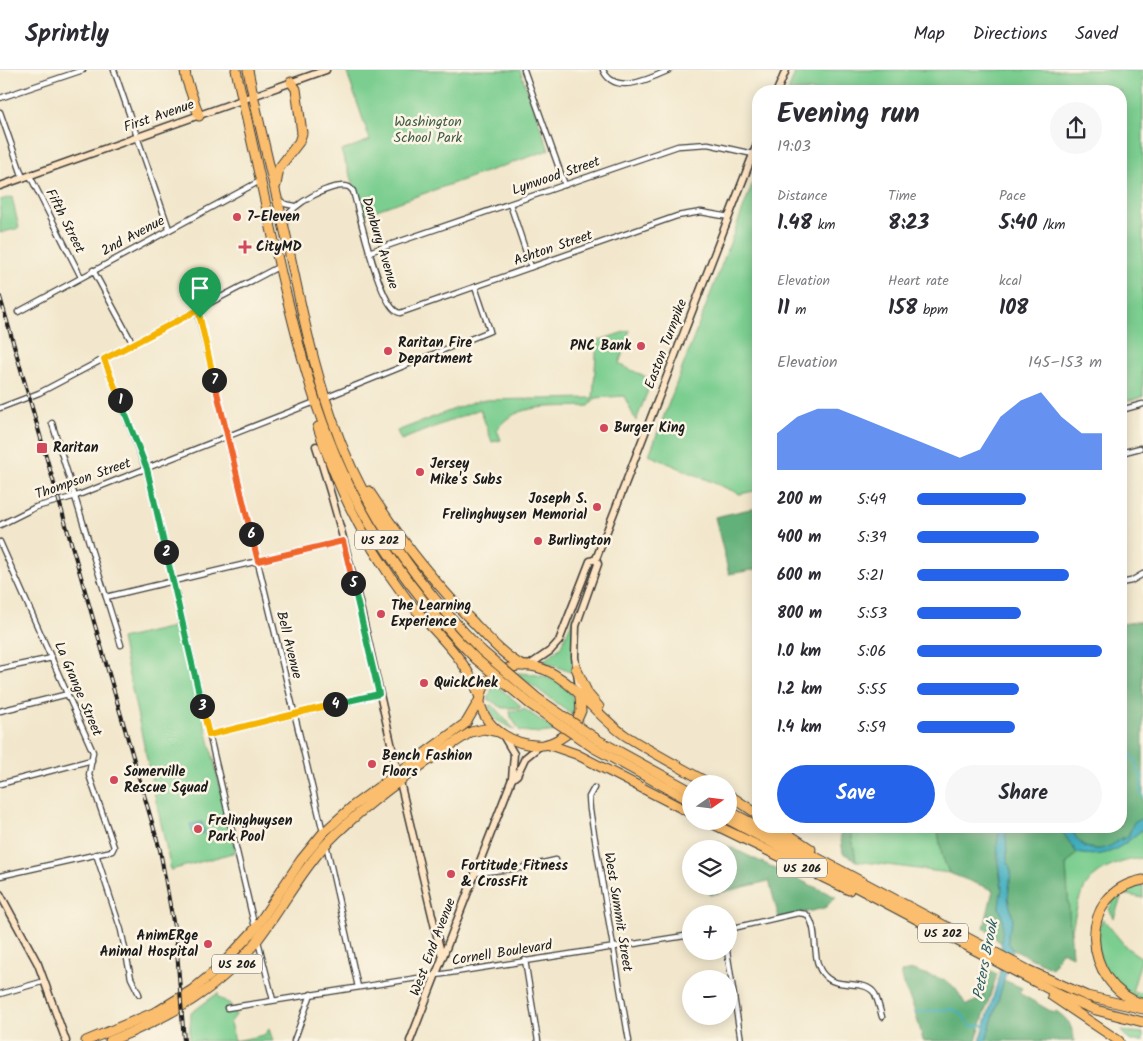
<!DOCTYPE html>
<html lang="en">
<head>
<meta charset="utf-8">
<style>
	:root { --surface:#fff; --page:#f7f7f7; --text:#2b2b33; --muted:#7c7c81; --line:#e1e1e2; --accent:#2563eb }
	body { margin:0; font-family:Kalam,sans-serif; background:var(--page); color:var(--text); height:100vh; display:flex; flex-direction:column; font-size:19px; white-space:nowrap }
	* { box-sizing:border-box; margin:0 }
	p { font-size:16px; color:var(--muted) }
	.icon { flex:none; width:28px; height:28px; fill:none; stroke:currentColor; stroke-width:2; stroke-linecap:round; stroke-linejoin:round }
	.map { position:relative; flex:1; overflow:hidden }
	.side { position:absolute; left:752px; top:15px; width:375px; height:748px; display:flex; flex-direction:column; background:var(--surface); border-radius:20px; box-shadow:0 2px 12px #0003 }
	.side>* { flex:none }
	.needle { width:32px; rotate:76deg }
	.fabs { position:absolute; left:682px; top:705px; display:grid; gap:10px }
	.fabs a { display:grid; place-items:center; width:55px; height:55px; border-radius:50%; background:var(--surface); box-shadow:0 2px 12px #0003; font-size:25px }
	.pin { position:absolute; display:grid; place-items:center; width:42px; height:42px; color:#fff; margin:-51px -21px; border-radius:50% 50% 50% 0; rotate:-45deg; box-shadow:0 0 5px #0007 }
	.pin .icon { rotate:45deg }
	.km { position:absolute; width:25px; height:25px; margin:-12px; border-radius:50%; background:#222; color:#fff; font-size:14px; line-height:25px; text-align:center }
	.round { display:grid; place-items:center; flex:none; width:52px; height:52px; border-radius:26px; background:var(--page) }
	.overview { display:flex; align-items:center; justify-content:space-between; height:85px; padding:0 25px }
	h1 { font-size:28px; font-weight:700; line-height:38px }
	.figures { display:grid; grid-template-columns:repeat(3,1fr); gap:8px; height:85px; padding:5px 25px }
	.figures div { display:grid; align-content:center }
	.figures b { font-size:21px; font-weight:700 }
	.figures small { font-size:14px; font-weight:400 }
	.figures p { font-size:14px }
	.chart { height:140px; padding:10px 25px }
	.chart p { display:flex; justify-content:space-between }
	.chart svg { width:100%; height:90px; margin-top:5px; fill:var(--accent); opacity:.7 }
	.primary-button { display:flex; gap:10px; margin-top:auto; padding:10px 25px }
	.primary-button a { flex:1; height:58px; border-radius:30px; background:var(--accent); color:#fff; font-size:20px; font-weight:700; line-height:58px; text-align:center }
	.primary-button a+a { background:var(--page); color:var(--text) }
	ul { padding:0 25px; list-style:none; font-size:16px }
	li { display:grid; grid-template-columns:80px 60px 1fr; align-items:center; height:38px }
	li i { height:12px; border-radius:6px; background:var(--accent) }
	header { display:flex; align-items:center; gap:30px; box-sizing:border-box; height:70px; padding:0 25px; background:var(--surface); border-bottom:1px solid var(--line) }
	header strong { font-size:24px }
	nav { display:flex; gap:28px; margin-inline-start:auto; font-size:18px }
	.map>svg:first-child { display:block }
	.green { fill:#7bce90; stroke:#4c7556 }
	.forest { fill:#64b17a; stroke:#40664b }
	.water { fill:#42afbf; stroke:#2f666e }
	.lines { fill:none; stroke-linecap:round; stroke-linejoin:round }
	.stream { stroke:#42afbf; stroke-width:2 }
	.street-casing { stroke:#3c3a36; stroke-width:7 }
	.secondary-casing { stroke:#3c3a36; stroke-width:9 }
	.highway-casing { stroke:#3c3a36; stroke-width:11 }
	.street { stroke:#fff; stroke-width:4.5 }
	.secondary { stroke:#fde5c5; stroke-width:6 }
	.highway { stroke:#fabe6e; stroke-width:9 }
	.rail-casing { stroke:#1c1c1c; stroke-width:4 }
	.rail { stroke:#fcf5e5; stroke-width:2; stroke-dasharray:5.5; stroke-linecap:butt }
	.highway-bridge-casing { stroke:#3c3a36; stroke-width:11; stroke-linecap:butt }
	.highway-bridge { stroke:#fabe6e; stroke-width:9 }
	.split-1-casing { stroke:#fff; stroke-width:10 }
	.split-2-casing { stroke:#fff; stroke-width:10 }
	.split-3-casing { stroke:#fff; stroke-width:10 }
	.split-4-casing { stroke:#fff; stroke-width:10 }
	.split-5-casing { stroke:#fff; stroke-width:10 }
	.split-6-casing { stroke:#fff; stroke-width:10 }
	.split-7-casing { stroke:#fff; stroke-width:10 }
	.split-8-casing { stroke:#fff; stroke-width:10 }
	.split-1 { stroke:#f5b400; stroke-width:6 }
	.split-2 { stroke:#22a559; stroke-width:6 }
	.split-3 { stroke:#22a559; stroke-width:6 }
	.split-4 { stroke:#f5b400; stroke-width:6 }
	.split-5 { stroke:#22a559; stroke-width:6 }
	.split-6 { stroke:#f0652b; stroke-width:6 }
	.split-7 { stroke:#f0652b; stroke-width:6 }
	.split-8 { stroke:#f5b400; stroke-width:6 }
	.poi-dot { fill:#d1495b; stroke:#fcf5e5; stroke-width:2 }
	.labels { text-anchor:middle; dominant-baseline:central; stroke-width:5; stroke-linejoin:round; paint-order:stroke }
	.shield { fill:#fcf5e5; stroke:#5f5d58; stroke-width:1 }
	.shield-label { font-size:12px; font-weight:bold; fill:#1c1c1c }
	.street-label { font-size:14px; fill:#1c1c1c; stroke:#fcf5e5 }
	.park-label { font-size:14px; fill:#3d5a45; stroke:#fcf5e5 }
	.poi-label { font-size:14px; font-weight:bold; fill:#1c1c1c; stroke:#fcf5e5; text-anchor:start }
	.water-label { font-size:15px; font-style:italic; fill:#2d5e65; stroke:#fcf5e5 }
</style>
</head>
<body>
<header>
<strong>Sprintly</strong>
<nav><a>Map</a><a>Directions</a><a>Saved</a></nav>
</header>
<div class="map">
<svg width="1143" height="971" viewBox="0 0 1143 971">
	<rect width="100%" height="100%" fill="#fcf5e5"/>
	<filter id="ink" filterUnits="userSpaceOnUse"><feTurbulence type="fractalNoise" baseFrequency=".02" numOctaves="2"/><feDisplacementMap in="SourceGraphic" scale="10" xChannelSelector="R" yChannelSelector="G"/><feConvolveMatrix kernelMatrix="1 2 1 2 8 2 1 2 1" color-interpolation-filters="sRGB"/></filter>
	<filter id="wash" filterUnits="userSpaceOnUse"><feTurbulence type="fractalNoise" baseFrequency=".0096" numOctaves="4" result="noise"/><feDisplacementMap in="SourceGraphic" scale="20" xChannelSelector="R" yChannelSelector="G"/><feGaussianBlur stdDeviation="1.12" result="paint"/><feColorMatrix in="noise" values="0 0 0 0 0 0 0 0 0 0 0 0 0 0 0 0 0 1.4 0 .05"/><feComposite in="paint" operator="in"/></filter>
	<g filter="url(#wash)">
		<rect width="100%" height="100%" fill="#f2e7cc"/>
		<!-- green -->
		<g class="green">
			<polygon points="346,0 520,0 549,80 365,144 341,81 370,70"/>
			<polygon points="796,0 1143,0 1143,327 1121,332 1121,21 788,21"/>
			<polygon points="759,97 759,420 740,424 649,385"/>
			<polygon points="12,127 19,158 0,163 0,130"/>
			<path d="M630,260L619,294L652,310L636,351L624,326L596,328L589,336C560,338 514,331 497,360L501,370L492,372L480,339L401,370L397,361L478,330L593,328L597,271Z"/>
			<polygon points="574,547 572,601 570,602 543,591 560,578"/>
			<polygon points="181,555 236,782 171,800 121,569"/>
			<path d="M516,603C541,603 582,612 572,645Z"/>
			<polygon points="494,613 520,635 520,638 503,638 488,629"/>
			<polygon points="492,635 515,660 496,650 488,636"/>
			<polygon points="523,638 556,661 540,663 520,661 511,647 510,641 522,640"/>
			<polygon points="850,756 937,756 942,785 949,803 856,791"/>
			<path d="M1143,759V788C1122,790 1093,800 1083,821C1076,834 1074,853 1070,867L1066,795L1077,783C1108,789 1120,778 1143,759Z"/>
			<path d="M1143,815V828L1122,824L1114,848L1109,839C1119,820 1122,820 1143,815Z"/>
			<path d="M1103,849L1127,878L1142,888L1132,922L1143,923V930C1136,927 1127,924 1122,919C1104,905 1088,871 1103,849Z"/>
			<polygon points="218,923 218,927 230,934 236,945 230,953 235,971 264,965 269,959 273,971 189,971 191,943"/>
			<polygon points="1121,961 1143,963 1143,971 1130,971"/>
		</g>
		<!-- forest -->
		<g class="forest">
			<polygon points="759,437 759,499 729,504 715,447"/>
			<path d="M1143,551V748L1130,761L1128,767L1121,771V769C1104,786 1078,782 1071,756H1121V554Z"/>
			<polygon points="839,756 850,756 856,791 843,783"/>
			<polygon points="937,756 1004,756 999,762 997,788 1002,818 999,837 1003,850 1002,874 984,858 993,820 949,803 942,785"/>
			<polygon points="1010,756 1066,756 1064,764 1077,783 1066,795 1072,886 1062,881 1052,898 1013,880 1008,872 1008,864 1013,849 1008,828 1011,801 1007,789 1006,759"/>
			<polygon points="719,772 836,827 825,838 779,848 769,811 710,825 709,816 729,816 729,779 702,779 702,775"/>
			<path d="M914,900C926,906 941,906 952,915C958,920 962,929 966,935L983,928L981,902L991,901L997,904L976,971H923C921,959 916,948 913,936C909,925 900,914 901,902Z"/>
			<path d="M1004,910L1022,918L1019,923L1054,943L1056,941C1069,950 1072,955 1074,971H986Z"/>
		</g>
		<!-- water -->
		<g class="water">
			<path d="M1143,748V759C1120,778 1108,789 1077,783L1064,764L1066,756H1071C1079,785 1105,785 1122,767L1121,770L1128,767L1134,752Z"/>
			<polygon points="202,752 205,763 193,765 190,754"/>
			<polygon points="1004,756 1010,756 1006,760 1007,789 1011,801 1008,828 1013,849 1008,865 1008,872 1013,880 986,971 980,971 999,907 1003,850 999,837 1002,818 997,774 999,762"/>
		</g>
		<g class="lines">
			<!-- stream -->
			<g class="stream">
				<polyline points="1121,676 1135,689 1138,702 1143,706 1140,720 1143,727"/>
				<polyline points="915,942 952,939 961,943 970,956 985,955"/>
			</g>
		</g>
	</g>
	<g filter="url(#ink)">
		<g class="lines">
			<defs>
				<g id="street">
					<polyline points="114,0 169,159"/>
					<polyline points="524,0 565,115"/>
					<path d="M603,0C615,26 649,9 669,0"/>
					<polyline points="0,28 83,0"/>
					<polyline points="0,42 23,108"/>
					<polyline points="30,106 81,207"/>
					<polyline points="278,129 285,134 295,136"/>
					<polyline points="510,134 531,197"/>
					<path d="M284,151C290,135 333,111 349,117L353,121C359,141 380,241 400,243L677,146L701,142L729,147"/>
					<polyline points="369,182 678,76 708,74 753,84"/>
					<polyline points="93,200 133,274"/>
					<polyline points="197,240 323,762"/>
					<polyline points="18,242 260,111"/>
					<polyline points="104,289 148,405 255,858"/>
					<polyline points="325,328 490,261 475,217"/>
					<polyline points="0,338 39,323 280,196"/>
					<polyline points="1121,340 1143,334"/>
					<polyline points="52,353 121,575"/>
					<polyline points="1121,383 1140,378"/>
					<polyline points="0,455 36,437 76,426 315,332"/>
					<polyline points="0,472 93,682 89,705 114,777 112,781 0,806"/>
					<polyline points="1121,513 1131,511 1143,504"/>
					<polyline points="106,527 343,471"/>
					<polyline points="0,599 52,588"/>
					<polyline points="0,641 68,624"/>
					<polyline points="209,665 379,624"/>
					<polyline points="0,714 92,690"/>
					<polyline points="594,718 589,727 590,740 629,971"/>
					<polyline points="326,774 358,917"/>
					<polyline points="96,784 121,860 131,908 139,924"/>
					<polyline points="475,803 521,798 556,790"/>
					<path d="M729,859L798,843L806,844C821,859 809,891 825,906C838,920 865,908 875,924C878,931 880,939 882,947"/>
					<polyline points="258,871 273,930"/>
					<polyline points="727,881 741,971"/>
					<polyline points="525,890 538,971"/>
					<polyline points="0,924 45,911"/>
					<polyline points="227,938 691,865"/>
					<polyline points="294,971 311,924"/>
				</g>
				<g id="secondary">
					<polyline points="777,21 786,0"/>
					<polyline points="0,116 326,0"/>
					<path d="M316,376C351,482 372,593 398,703"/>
					<polyline points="528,596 550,581 559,571 590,491 596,489"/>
					<polyline points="580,625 575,587 576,556 598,494 596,489 759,69"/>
					<polyline points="512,709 517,705 525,688 541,675"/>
					<polyline points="400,712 442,887"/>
					<polyline points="0,824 38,894 66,971"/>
					<polyline points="410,971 512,709 514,684 504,667"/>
				</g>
				<g id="highway">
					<polyline points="185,0 186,8 199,46"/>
					<path d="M236,0C251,68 266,136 281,203C300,283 319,360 358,433C389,491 430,543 476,589"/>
					<path d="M248,0C259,56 273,110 286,166C299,227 311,289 332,349C362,437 417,515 482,581"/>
					<polyline points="276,115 279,98 299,72 302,63 296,19 291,12"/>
					<path d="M318,357C337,419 367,476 406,528C432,561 467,587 480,628"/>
					<path d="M369,421C400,469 434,513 474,553C489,569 504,586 523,596"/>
					<polyline points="576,598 588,624 599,637"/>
					<path d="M580,626L581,641L573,659C566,665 553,674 543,675C516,677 486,660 480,633C480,621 487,607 499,602C554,575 586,640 626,666C653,683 682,698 710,714"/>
					<polyline points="598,670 691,721"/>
					<polyline points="547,674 576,684 691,743"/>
					<polyline points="594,678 691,731"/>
					<polyline points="729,725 759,745"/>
					<polyline points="729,741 1028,900 1087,926 1143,939"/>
					<polyline points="729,750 1062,926 1096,940 1143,952"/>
					<polyline points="707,751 849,820"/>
					<polyline points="776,756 811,779"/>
					<polyline points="1052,926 1119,971"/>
					<path d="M1143,934C1082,915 1075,822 1143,810"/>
					<polyline points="86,971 158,941 192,920 219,898 255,859 301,790 323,763 353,736 466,653 480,629"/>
					<path d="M110,971C167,948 221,919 258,869C282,838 300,802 327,773C366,732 423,693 471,662L484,659L499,662"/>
				</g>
			</defs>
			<!-- street casing -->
			<use href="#street" class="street-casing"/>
			<!-- secondary casing -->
			<use href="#secondary" class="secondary-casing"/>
			<!-- highway casing -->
			<use href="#highway" class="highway-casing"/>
			<!-- street -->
			<use href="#street" class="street"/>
			<!-- secondary -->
			<use href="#secondary" class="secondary"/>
			<!-- highway -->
			<use href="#highway" class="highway"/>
			<defs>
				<polyline id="rail" points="0,227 160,780 176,868 184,971"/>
			</defs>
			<!-- rail casing -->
			<use href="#rail" class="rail-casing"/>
			<!-- rail -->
			<use href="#rail" class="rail"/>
			<defs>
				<g id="highway-bridge">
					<polyline points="482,581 537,628 598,670"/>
					<polyline points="476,589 530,634 594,678"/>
				</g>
			</defs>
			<!-- highway-bridge casing -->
			<use href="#highway-bridge" class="highway-bridge-casing"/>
			<!-- highway-bridge -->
			<use href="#highway-bridge" class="highway-bridge"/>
		</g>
	</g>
	<g class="lines" filter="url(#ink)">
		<defs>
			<polyline id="split-1" points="120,330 104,289 198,240 200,248"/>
			<polyline id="split-2" points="120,330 147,399 166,482"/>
			<polyline id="split-3" points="166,482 202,636"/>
			<polyline id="split-4" points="202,636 209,665 335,634"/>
			<polyline id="split-5" points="335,634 379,624 353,513"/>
			<polyline id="split-6" points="251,464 258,491 343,471 353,513"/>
			<polyline id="split-7" points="214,310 251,464"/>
			<polyline id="split-8" points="200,248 214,310"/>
		</defs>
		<!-- split-1 casing -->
		<use href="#split-1" class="split-1-casing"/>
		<!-- split-2 casing -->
		<use href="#split-2" class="split-2-casing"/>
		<!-- split-3 casing -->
		<use href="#split-3" class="split-3-casing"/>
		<!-- split-4 casing -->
		<use href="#split-4" class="split-4-casing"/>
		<!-- split-5 casing -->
		<use href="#split-5" class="split-5-casing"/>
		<!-- split-6 casing -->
		<use href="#split-6" class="split-6-casing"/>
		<!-- split-7 casing -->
		<use href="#split-7" class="split-7-casing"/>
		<!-- split-8 casing -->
		<use href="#split-8" class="split-8-casing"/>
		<!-- split-1 -->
		<use href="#split-1" class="split-1"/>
		<!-- split-2 -->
		<use href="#split-2" class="split-2"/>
		<!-- split-3 -->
		<use href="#split-3" class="split-3"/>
		<!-- split-4 -->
		<use href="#split-4" class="split-4"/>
		<!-- split-5 -->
		<use href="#split-5" class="split-5"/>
		<!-- split-6 -->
		<use href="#split-6" class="split-6"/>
		<!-- split-7 -->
		<use href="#split-7" class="split-7"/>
		<!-- split-8 -->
		<use href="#split-8" class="split-8"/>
	</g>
	<!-- markers -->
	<g class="poi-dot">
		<circle cx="237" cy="147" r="5"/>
		<path d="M242.5 169.5h5v5h5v5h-5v5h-5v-5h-5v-5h5z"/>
		<circle cx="641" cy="276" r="5"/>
		<circle cx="388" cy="281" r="5"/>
		<circle cx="604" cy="358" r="5"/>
		<rect x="36" y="372" width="12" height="12" rx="2.5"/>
		<circle cx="420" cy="402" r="5"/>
		<circle cx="597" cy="437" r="5"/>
		<circle cx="538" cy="471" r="5"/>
		<circle cx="381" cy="544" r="5"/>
		<circle cx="424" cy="613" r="5"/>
		<circle cx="372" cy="694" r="5"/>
		<circle cx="114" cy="710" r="5"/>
		<circle cx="198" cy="759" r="5"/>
		<circle cx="451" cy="804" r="5"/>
		<circle cx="208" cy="874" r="5"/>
	</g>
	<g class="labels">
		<!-- shield labels -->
		<g class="shield">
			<rect x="355" y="460.5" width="50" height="19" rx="4"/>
			<rect x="777" y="788.5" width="50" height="19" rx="4"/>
			<rect x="918" y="853.5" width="50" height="19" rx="4"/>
			<rect x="212" y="884.5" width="50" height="19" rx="4"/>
		</g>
		<g class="shield-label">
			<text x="380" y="470">US 202</text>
			<text x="802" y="798">US 206</text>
			<text x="943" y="863">US 202</text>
			<text x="237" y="894">US 206</text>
		</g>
		<!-- street labels -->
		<g class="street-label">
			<text transform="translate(159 46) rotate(-19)">First Avenue</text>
			<text transform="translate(556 106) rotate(-19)">Lynwood Street</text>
			<text transform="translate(65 151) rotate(63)">Fifth Street</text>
			<text transform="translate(133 166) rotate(-28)">2nd Avenue</text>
			<text transform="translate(380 173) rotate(73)">Danbury Avenue</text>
			<text transform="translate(553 178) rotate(-19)">Ashton Street</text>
			<text transform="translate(666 274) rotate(-69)">Easton Turnpike</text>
			<text transform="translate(83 409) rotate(-19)">Thompson Street</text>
			<text transform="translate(289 575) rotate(76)">Bell Avenue</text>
			<text transform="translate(78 619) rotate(67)">La Grange Street</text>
			<text transform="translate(618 842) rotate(81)">West Summit Street</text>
			<text transform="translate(433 877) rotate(-69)">West End Avenue</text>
			<text transform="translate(502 883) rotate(-9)">Cornell Boulevard</text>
		</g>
		<!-- park labels -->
		<g class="park-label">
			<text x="428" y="52">Washington<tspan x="428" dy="16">School Park</tspan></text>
		</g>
		<!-- poi labels -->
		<g class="poi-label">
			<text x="247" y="147">7-Eleven</text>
			<text x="256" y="177">CityMD</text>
			<text x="398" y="273">Raritan Fire<tspan x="398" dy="16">Department</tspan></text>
			<text x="631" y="276" text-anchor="end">PNC Bank</text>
			<text x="614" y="358">Burger King</text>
			<text x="53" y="378">Raritan</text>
			<text x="430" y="394">Jersey<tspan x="430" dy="16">Mike's Subs</tspan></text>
			<text x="587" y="429" text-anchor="end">Joseph S.<tspan x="587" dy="16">Frelinghuysen Memorial</tspan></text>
			<text x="548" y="471">Burlington</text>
			<text x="391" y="536">The Learning<tspan x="391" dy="16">Experience</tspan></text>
			<text x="434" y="613">QuickChek</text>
			<text x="382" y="686">Bench Fashion<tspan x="382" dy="16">Floors</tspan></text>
			<text x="124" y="702">Somerville<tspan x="124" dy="16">Rescue Squad</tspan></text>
			<text x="208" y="751">Frelinghuysen<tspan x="208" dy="16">Park Pool</tspan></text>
			<text x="461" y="796">Fortitude Fitness<tspan x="461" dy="16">&amp; CrossFit</tspan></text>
			<text x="198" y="866" text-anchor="end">AnimERge<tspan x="198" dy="16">Animal Hospital</tspan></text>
		</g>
		<!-- water labels -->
		<g class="water-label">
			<text transform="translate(986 890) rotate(-79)">Peters Brook</text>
		</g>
	</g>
</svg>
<div class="fabs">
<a><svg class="needle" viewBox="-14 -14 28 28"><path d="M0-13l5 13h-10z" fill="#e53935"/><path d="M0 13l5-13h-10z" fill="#7c7c81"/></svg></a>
<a><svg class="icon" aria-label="layers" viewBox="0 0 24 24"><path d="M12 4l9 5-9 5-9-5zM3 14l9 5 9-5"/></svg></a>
<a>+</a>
<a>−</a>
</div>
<div class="pin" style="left:200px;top:248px;background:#1e9e55"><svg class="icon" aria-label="arrive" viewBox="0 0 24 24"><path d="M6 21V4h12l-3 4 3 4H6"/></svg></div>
<b class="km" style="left:120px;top:330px">1</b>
<b class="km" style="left:166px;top:482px">2</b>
<b class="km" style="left:202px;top:636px">3</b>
<b class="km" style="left:335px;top:634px">4</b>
<b class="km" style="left:353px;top:513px">5</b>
<b class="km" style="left:251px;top:464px">6</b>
<b class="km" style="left:214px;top:310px">7</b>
<section class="side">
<div class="overview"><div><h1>Evening run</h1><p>19:03</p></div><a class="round"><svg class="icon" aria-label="share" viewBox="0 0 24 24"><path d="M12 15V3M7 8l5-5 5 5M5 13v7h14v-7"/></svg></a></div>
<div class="figures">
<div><p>Distance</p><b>1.48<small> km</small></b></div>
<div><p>Time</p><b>8:23</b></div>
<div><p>Pace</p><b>5:40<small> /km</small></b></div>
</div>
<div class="figures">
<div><p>Elevation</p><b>11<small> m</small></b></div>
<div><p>Heart rate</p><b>158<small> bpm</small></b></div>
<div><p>kcal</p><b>108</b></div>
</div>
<div class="chart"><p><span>Elevation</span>145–153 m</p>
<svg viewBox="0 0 160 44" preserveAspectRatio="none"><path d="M0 44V26L10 18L20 14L30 14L40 18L50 22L60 26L70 30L80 34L90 38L100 34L110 18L120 10L130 6L140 18L150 26L160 26V44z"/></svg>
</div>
<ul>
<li><b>200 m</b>5:49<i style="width:59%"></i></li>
<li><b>400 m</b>5:39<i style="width:66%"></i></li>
<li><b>600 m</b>5:21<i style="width:82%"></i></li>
<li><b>800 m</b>5:53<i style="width:56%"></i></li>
<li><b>1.0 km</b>5:06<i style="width:100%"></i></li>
<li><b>1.2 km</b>5:55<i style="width:55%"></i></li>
<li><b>1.4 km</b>5:59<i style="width:53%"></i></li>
</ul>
<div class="primary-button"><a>Save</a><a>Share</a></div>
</section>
</div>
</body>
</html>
